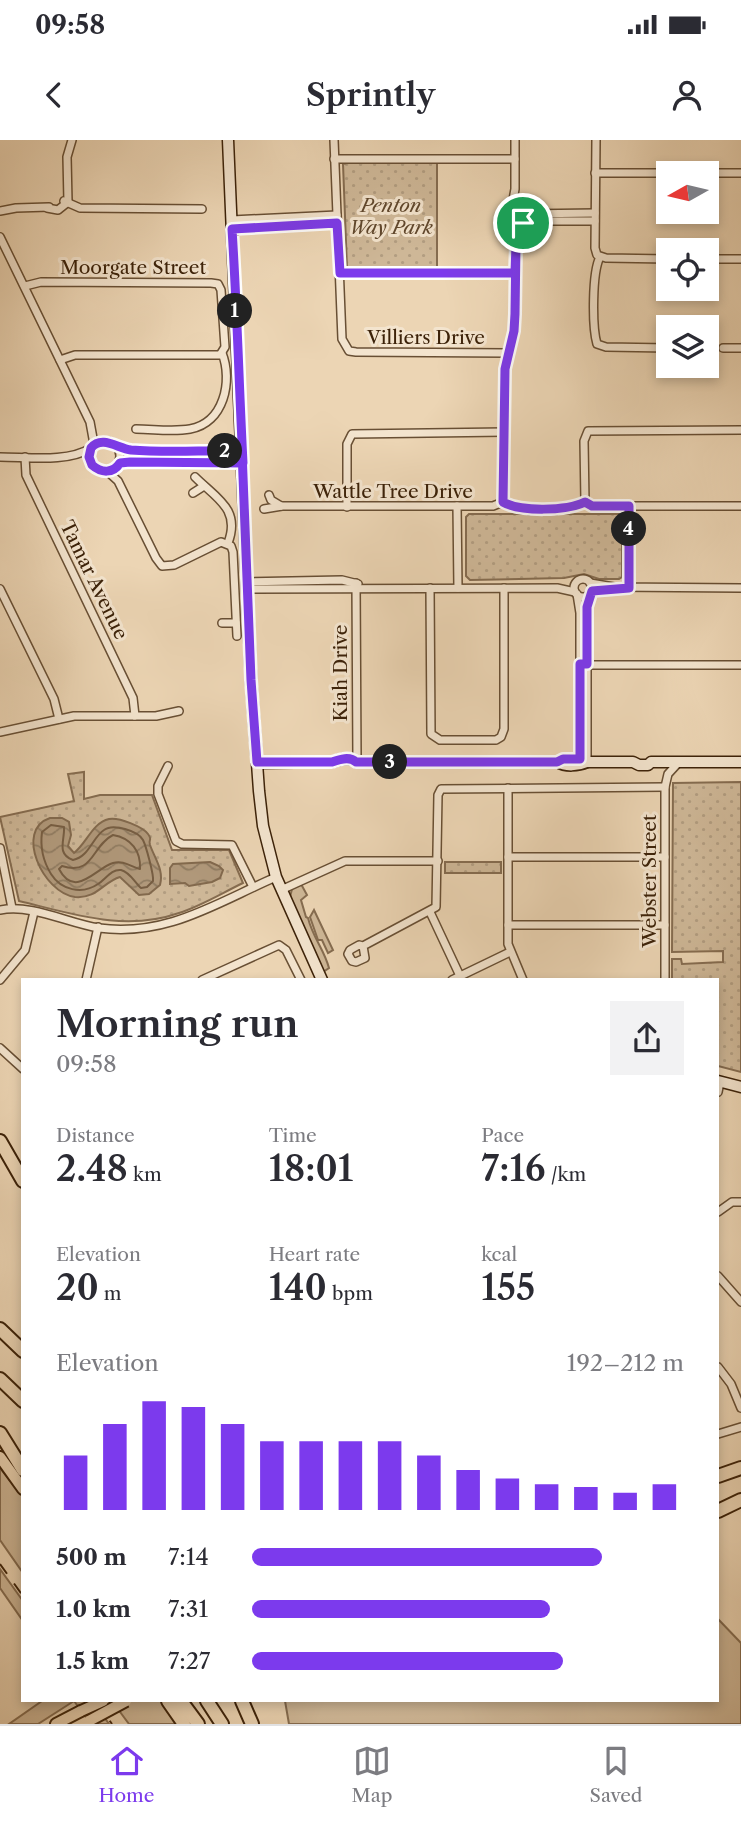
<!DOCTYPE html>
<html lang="en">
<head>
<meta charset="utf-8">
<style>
	:root { --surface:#fff; --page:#f2f2f3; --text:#2b2b33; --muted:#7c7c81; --line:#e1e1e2; --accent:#7c3aed }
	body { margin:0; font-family:"Libre Caslon Text",serif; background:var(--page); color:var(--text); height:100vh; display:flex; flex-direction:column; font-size:26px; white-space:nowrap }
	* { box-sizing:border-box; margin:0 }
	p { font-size:23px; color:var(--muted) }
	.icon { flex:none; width:38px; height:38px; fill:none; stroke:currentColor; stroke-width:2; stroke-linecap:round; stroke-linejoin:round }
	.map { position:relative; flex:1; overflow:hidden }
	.panel { position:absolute; left:21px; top:838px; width:698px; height:724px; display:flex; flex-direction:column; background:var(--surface); border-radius:0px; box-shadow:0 4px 10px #0003 }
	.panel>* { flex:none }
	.needle { width:46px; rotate:262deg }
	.fabs { position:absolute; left:656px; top:21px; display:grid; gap:14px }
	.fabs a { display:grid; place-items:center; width:63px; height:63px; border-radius:0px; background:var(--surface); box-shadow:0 4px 10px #0003; font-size:35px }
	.pin { position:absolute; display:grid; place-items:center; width:60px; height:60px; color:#fff; margin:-30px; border:4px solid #fff; border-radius:50%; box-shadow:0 2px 7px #0007 }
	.km { position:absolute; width:35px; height:35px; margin:-18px; border-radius:50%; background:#222; color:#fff; font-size:19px; line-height:35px; text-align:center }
	.round { display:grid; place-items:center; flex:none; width:74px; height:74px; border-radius:0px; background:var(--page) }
	.summary { display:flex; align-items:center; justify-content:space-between; height:119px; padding:0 35px }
	h1 { font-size:38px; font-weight:600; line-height:52px }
	.metrics { display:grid; grid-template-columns:repeat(3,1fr); gap:10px; height:119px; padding:7px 35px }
	.metrics div { display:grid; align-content:center }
	.metrics b { font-size:35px; font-weight:600 }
	.metrics small { font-size:19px; font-weight:400 }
	.metrics p { font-size:19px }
	.chart { height:196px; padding:14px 35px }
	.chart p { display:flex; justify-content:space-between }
	.chart svg { width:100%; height:126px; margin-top:7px; stroke:var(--accent); stroke-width:6 }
	ul { padding:0 35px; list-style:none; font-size:23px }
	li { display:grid; grid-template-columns:112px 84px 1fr; align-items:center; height:52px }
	li i { height:18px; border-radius:9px; background:var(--accent) }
	.status { display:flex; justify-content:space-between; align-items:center; height:49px; padding:0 35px; background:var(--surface); direction:ltr }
	.status svg { height:19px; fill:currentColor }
	header { display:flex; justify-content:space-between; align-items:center; height:91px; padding:0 35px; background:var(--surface); font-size:32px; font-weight:600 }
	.tab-bar { display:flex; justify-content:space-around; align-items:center; height:98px; border-top:2px solid var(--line); background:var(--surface); font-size:19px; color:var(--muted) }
	.tab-bar a { display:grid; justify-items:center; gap:4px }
	.tab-bar .on { color:var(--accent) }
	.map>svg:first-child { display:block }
	.grass { fill:#ceb797; stroke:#856c50; stroke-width:2 }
	.park { fill:url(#park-dots); stroke:#856c50; stroke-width:2 }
	.water { fill:url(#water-waves); stroke:#82694d; stroke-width:2 }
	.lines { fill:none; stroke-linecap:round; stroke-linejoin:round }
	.shore { stroke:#765d42; stroke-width:2 }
	.street-casing { stroke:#684f34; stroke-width:10 }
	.secondary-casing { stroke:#3c2209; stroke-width:13 }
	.primary-casing { stroke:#3c2209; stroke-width:14 }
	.highway-casing { stroke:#3c2209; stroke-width:16 }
	.street { stroke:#f3e4ce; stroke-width:7 }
	.secondary { stroke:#f3e4ce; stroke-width:10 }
	.primary { stroke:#ecd5b4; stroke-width:10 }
	.highway { stroke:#ecd5b4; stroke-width:12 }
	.rail { stroke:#3c2209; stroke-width:2; stroke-dasharray:12 12; stroke-linecap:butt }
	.primary-bridge-casing { stroke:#3c2209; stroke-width:14; stroke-linecap:butt }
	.primary-bridge { stroke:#ecd5b4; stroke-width:10 }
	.route-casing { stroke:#fff; stroke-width:14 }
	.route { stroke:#7c3aed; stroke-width:9 }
	.labels { text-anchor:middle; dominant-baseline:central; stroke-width:6; stroke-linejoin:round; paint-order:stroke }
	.park-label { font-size:19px; font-style:italic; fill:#60472c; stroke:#f3e4ce }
	.street-label { font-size:19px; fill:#3c2209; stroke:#f3e4ce }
</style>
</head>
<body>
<div class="status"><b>09:58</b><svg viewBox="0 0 49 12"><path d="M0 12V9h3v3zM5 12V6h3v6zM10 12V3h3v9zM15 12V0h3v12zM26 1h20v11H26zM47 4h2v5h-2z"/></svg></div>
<header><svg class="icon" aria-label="back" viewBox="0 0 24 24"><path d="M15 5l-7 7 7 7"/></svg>Sprintly<svg class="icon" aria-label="person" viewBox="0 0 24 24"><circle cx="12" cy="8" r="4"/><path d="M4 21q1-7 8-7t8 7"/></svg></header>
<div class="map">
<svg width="741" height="1584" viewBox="0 0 741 1584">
	<defs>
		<pattern id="park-dots" width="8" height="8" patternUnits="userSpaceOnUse" patternTransform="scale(1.75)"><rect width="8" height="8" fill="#ceb797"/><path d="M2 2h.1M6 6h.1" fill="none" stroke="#b29d81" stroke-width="1.8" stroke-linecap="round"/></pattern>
		<pattern id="water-waves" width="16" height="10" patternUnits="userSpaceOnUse" patternTransform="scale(1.75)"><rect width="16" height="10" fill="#b0987a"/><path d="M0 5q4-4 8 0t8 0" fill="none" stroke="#907c62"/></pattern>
	</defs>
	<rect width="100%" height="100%" fill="#ecd5b4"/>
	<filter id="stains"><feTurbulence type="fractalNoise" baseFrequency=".00286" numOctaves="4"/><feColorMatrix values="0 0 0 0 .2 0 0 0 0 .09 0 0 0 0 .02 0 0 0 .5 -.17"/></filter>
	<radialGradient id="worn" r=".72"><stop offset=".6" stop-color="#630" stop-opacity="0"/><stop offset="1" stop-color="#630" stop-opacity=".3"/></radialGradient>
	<!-- grass -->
	<g class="grass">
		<path d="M301,744L307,755L301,760L306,777L308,778C313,798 324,809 329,828L323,832L290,757L292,749Z"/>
		<polygon points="314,770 333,810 328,813 322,800 318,800 310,777"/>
		<polygon points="0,1328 23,1357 23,1433 0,1400"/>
		<polygon points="0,1429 23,1461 23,1481 0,1448"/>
		<polygon points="718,1479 741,1503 741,1584 289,1584 285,1561 718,1561"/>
		<polygon points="42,1561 93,1561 109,1584 91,1584 74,1561 38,1584 9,1584"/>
		<polygon points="112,1561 162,1561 179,1584 129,1584"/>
	</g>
	<!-- park -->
	<g class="park">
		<polygon points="352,22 437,22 437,130 347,128 343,24"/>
		<polygon points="469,374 619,374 622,377 622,437 619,439 599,439 584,434 564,438 470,440 466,436 466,377"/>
		<path d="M84,632V659L100,655H152L172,710H229L243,743C222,753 201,766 179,773C125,792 73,774 19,761L0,677L74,661L68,634Z"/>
		<polygon points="741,642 741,932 718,926 718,840 672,840 672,819 681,819 682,824 723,822 723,811 672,812 673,643"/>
		<rect x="445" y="722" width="56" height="11"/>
	</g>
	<!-- water -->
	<g class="water">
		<path d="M50,678H62L69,682L71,695L68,706L74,713C87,703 92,683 109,679C119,677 143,687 148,694C153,701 148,698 150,705C155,719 164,730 160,745L149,754L139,755L120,737C103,742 97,759 75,757C43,753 14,690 50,678Z"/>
		<polygon points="210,722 219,726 223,730 220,738 212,742 189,746 185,743 170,744 170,728 173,724"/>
	</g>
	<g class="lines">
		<!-- shore -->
		<g class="shore">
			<path d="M51,685L64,687C65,700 56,714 73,720C89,717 92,698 104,690C113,683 138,691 143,700C146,706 154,735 153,741L147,747L141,748C135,743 130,732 121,730C111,729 106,739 98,744C82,755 61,750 51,734C43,721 40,707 42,692Z"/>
			<path d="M113,695C131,698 141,711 140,729C131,727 124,720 113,723C97,727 75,760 59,729L62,726C94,736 91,706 113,695Z"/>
		</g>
		<defs>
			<g id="street">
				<polyline points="334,0 342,199 349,211 356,212 507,213"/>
				<polyline points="596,0 595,108 597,115 606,118 668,119"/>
				<polyline points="334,19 515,19"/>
				<polyline points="595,33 692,33"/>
				<polyline points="707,33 741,33"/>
				<polyline points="64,61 80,68 202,69"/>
				<polyline points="47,68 58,70 68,62 67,17 72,0"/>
				<circle cx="517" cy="77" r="9"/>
				<polyline points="0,71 16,68 49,67"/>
				<polyline points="511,71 515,49 515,0"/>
				<polyline points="525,74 595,73"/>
				<polyline points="232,80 337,75"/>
				<polyline points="525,81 595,81"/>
				<polyline points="232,89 337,83"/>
				<polyline points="0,97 90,282 94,304"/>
				<path d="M600,117C592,132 592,187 597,204L606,207L668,208"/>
				<polyline points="707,119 741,119"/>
				<polyline points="340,133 515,133"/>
				<polyline points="25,146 41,142 211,143 218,144 221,150 225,207 220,215 75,215 60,220"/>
				<polyline points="723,208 741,208"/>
				<path d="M136,289C153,289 173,292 190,289C224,283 233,241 222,213"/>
				<circle cx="105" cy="316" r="15"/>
				<polyline points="118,308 141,310 242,311"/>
				<path d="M0,317C28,317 67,323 91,308"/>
				<polyline points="25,317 26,335 133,558 135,576"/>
				<polyline points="120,323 243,322"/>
				<polyline points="107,331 118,341 156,418 162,426 174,425 221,402 231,406 233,412 237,496"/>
				<path d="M195,337C216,358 241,369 228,403"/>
				<polyline points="193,353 204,346"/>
				<polyline points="269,355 271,360 281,366"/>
				<polyline points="503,362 505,229 514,185 516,105 511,84"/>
				<path d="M503,362C520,372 568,371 585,362"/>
				<polyline points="585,362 584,301 588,291 741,290"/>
				<polyline points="585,362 592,366 741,366"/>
				<polyline points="457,366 458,448"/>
				<polyline points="347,367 347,304 352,294 505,292"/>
				<polyline points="264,369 282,366 493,366 503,362"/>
				<circle cx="583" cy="448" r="9"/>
				<polyline points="248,442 342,440 358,444"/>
				<polyline points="356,443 357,622"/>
				<polyline points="590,443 614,447 741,448"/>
				<polyline points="430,448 431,594 440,600 496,600 501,597 504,589 504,448"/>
				<polyline points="629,448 629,366"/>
				<polyline points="0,449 54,559 59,579"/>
				<polyline points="248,449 557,448 575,452"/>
				<polyline points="577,454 580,473 580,619"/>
				<polyline points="222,483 236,483"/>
				<polyline points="584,525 741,525"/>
				<polyline points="0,592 74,576 156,576 179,571"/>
				<polyline points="587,622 587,475 589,454"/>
				<polyline points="168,626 158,646 158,654 176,701 182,704 232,705 253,747"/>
				<polyline points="508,648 508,804 523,840"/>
				<polyline points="0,708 12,768"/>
				<polyline points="508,717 665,717"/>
				<polyline points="281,750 345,721 438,721"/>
				<path d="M0,770C33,764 67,783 99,788C167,797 216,763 276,737"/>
				<polyline points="430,772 460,836"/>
				<polyline points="508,785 665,785"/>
				<polyline points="363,806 365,818 356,822 352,821 348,814 350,810 359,805 363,806 436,767 438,655 441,649 665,647"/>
				<polyline points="0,840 25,810 34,772"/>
				<polyline points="86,840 98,787"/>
				<polyline points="202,840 279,805 286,810 301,840"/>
				<polyline points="452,840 510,812"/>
				<polyline points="665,840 665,647 668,634 679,622"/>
				<polyline points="0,908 23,929"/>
				<polyline points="718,952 720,942"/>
				<polyline points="718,1072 732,1062 741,1062"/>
				<polyline points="718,1136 741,1162"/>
				<polyline points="718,1227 731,1244 741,1268"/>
				<polyline points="718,1294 741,1287"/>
			</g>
			<g id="secondary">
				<polyline points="228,0 251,540 259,651 263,686 276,737 322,840"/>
				<polyline points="581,619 587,622 633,622 639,625 648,625 651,622 741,622"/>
				<path d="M257,623L332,622C340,619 350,616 357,622H557C566,627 578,626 587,622"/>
				<polyline points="718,941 741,947"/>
			</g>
			<g id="primary">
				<polyline points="0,1317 23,1349"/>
				<polyline points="56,1584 81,1571"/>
			</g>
			<g id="highway">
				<polyline points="0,1001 23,1041"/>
				<polyline points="0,1189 23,1211"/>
				<polyline points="0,1239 23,1261"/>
				<polyline points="0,1293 23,1330"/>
				<polyline points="718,1336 741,1328"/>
				<polyline points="718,1371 741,1360"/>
				<polyline points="168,1561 184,1584"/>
				<polyline points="181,1561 198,1584"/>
				<polyline points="207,1561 222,1584"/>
				<polyline points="242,1561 252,1584"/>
			</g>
		</defs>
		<!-- street casing -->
		<use href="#street" class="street-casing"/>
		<!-- secondary casing -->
		<use href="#secondary" class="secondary-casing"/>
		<!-- primary casing -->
		<use href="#primary" class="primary-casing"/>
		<!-- highway casing -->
		<use href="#highway" class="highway-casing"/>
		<!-- street -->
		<use href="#street" class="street"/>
		<!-- secondary -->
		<use href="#secondary" class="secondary"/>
		<!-- primary -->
		<use href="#primary" class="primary"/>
		<!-- highway -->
		<use href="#highway" class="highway"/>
		<!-- rail -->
		<g class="rail">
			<polyline points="0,1424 23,1456"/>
			<polyline points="96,1561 112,1584"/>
		</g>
		<defs>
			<g id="primary-bridge">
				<polyline points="81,1571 103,1561"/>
				<polyline points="89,1581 126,1561"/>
			</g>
		</defs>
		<!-- primary-bridge casing -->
		<use href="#primary-bridge" class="primary-bridge-casing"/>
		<!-- primary-bridge -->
		<use href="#primary-bridge" class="primary-bridge"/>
	</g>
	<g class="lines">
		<defs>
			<path id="route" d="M523,83L516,105L515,133H340L337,83L232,89C237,167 239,245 243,323L130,322L120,323C113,334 101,333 92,325L89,317L91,308C102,295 117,308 131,310C168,313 206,310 242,311L251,540L257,622H332C340,619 350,616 356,622H557L563,619H580V524H587V467L592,451L629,448V366H592L585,362C567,371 520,372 503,362L505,229L514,191L515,174L516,105L511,83L516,86L523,83"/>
		</defs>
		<!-- route casing -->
		<use href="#route" class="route-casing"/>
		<!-- route -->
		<use href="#route" class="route"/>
	</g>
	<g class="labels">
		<!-- park labels -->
		<g class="park-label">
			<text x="391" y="65">Penton<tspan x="391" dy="22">Way Park</tspan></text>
		</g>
		<!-- street labels -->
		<g class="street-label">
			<text x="133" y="127">Moorgate Street</text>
			<text x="426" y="197">Villiers Drive</text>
			<text x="393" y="351">Wattle Tree Drive</text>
			<text transform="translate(94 440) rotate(64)">Tamar Avenue</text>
			<text transform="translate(340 533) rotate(-90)">Kiah Drive</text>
			<text transform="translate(649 741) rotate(-90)">Webster Street</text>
		</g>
	</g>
	<rect width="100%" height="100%" filter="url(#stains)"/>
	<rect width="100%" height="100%" fill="url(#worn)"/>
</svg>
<div class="fabs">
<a><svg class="needle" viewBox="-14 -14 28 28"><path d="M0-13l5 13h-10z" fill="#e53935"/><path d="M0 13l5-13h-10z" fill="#7c7c81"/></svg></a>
<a><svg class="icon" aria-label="locate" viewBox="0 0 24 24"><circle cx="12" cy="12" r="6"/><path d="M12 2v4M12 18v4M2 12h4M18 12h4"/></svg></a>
<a><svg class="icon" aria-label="layers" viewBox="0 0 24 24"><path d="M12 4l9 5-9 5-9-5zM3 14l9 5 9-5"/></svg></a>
</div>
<div class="pin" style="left:523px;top:83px;background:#1e9e55"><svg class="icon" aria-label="arrive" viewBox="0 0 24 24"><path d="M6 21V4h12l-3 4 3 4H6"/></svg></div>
<b class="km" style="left:235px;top:171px">1</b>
<b class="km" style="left:225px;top:311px">2</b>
<b class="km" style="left:390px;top:622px">3</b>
<b class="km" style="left:629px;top:389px">4</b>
<section class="panel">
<div class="summary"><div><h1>Morning run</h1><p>09:58</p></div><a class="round"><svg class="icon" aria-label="share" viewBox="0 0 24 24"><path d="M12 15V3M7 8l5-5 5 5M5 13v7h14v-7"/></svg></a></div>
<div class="metrics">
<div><p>Distance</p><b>2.48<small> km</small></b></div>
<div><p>Time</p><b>18:01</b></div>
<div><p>Pace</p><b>7:16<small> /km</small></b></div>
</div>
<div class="metrics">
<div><p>Elevation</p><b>20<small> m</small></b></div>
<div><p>Heart rate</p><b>140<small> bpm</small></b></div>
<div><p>kcal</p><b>155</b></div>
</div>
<div class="chart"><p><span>Elevation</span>192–212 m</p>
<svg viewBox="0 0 160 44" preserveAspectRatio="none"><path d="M5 44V25M15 44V14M25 44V6M35 44V8M45 44V14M55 44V20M65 44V20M75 44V20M85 44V20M95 44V25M105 44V30M115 44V33M125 44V35M135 44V36M145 44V38M155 44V35"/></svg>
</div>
<ul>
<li><b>500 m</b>7:14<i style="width:81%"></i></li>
<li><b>1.0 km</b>7:31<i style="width:69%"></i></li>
<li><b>1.5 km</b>7:27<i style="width:72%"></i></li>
</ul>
</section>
</div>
<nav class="tab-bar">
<a class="on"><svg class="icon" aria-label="home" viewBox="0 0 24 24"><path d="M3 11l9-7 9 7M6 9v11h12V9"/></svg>Home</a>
<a><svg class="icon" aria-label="map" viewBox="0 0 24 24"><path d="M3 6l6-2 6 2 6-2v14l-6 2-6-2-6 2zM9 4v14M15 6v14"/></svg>Map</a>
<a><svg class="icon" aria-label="saved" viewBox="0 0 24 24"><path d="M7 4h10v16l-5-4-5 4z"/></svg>Saved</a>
</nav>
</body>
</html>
